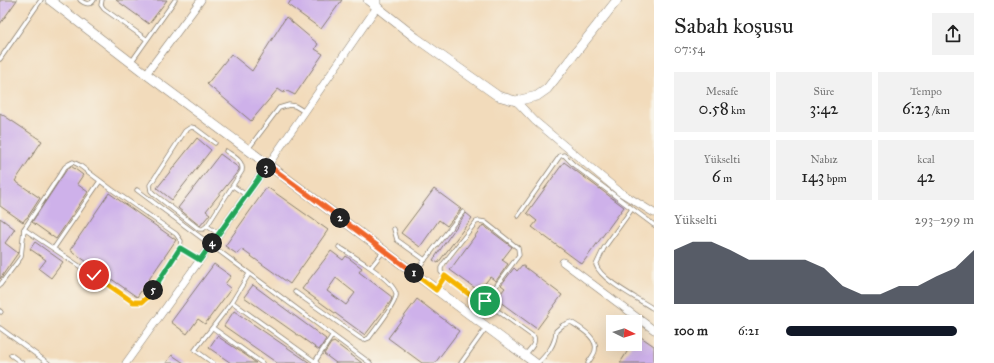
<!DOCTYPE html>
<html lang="tr">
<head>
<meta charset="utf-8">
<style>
	:root { --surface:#fff; --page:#f2f2f2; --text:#222; --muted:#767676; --accent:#111827 }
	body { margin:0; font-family:"IM FELL Great Primer",serif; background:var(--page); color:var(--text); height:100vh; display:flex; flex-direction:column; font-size:15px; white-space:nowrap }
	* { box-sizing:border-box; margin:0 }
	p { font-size:13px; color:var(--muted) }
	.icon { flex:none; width:22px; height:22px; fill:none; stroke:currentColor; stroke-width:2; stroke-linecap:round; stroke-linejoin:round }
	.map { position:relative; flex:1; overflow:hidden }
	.details { display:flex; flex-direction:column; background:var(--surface); width:340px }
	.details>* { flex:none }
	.needle { width:26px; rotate:95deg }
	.buttons { position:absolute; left:606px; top:315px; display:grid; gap:8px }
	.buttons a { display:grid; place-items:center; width:36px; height:36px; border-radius:0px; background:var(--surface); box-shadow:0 4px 16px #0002; font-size:20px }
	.pin { position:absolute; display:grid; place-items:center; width:34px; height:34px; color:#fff; margin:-17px; border:2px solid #fff; border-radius:50%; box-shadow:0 1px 4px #0007 }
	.km { position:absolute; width:20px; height:20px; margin:-10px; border-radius:50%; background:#222; color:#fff; font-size:11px; line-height:20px; text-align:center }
	.round { display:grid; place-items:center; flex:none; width:42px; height:42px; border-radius:0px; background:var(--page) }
	.overview { display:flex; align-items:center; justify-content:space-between; height:68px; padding:0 20px }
	h1 { font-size:22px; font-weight:600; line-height:30px }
	.stats { display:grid; grid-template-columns:repeat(3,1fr); gap:6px; height:68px; padding:4px 20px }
	.stats div { display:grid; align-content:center; border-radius:0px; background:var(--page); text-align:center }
	.stats b { font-size:17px; font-weight:600 }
	.stats small { font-size:11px; font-weight:400 }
	.stats p { font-size:11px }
	.chart { height:112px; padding:8px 20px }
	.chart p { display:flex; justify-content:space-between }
	.chart svg { width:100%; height:72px; margin-top:4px; fill:var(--accent); opacity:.7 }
	ul { padding:0 20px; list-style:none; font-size:13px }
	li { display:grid; grid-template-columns:64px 48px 1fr; align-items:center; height:30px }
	li i { height:10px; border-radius:5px; background:var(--accent) }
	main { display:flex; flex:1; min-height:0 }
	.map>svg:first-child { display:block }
	.building { fill:#ceb1ea; fill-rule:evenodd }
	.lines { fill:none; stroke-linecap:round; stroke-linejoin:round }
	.service-casing { stroke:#877c6c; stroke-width:5 }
	.minor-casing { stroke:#877c6c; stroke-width:8 }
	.tertiary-casing { stroke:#877c6c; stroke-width:10 }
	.service { stroke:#fff; stroke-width:3.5 }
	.minor { stroke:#fff; stroke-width:7 }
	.tertiary { stroke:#fff; stroke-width:9 }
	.split-1-casing { stroke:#fff; stroke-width:8 }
	.split-2-casing { stroke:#fff; stroke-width:8 }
	.split-3-casing { stroke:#fff; stroke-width:8 }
	.split-4-casing { stroke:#fff; stroke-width:8 }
	.split-5-casing { stroke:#fff; stroke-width:8 }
	.split-6-casing { stroke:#fff; stroke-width:8 }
	.split-1 { stroke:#f5b400; stroke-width:5 }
	.split-2 { stroke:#f0652b; stroke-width:5 }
	.split-3 { stroke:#f0652b; stroke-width:5 }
	.split-4 { stroke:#22a559; stroke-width:5 }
	.split-5 { stroke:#22a559; stroke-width:5 }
	.split-6 { stroke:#f5b400; stroke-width:5 }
</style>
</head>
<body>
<main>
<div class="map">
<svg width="654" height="363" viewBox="0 0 654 363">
	<rect width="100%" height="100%" fill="#f7f3e8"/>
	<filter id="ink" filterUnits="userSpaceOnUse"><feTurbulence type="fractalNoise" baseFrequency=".025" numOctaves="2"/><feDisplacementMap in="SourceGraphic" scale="8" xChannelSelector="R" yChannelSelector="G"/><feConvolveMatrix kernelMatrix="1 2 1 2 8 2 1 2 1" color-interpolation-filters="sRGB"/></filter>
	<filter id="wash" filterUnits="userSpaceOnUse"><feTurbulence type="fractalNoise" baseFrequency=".012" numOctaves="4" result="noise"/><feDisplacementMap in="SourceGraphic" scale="16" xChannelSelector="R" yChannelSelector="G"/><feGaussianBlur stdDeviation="0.9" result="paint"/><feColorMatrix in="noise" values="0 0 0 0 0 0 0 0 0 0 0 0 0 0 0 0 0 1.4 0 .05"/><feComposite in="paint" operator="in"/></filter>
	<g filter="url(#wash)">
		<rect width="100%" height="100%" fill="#f2dbbb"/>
		<g id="blocks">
			<!-- building -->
			<g class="building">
				<polygon points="0,0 17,0 0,24"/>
				<polygon points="116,0 167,0 149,24"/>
				<polygon points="291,0 342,0 321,29 288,5"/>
				<polygon points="286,17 318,44 315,49 323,54 295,95 285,90 284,93 278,89 251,121 207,84 231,54 252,71"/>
				<polygon points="0,113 42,141 15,181 40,198 27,218 26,218 23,222 0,206"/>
				<polygon points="197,138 211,150 172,200 157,188"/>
				<polygon points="220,154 239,168 239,170 206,211 210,214 200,226 178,208"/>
				<polygon points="564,162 624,207 582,264 532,227 537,221 527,213"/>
				<polygon points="71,166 83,175 77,184 88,192 56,239 32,222 67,169"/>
				<polygon points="267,187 328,230 290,284 241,249 237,254 225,246"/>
				<polygon points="434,189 461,209 447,226 439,220 420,247 401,233"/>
				<polygon points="109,193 176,240 137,297 70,250"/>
				<polygon points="466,213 472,218 438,263 433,260"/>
				<polygon points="0,218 15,229 5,243 18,253 0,279"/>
				<polygon points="483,225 512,247 502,260 508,264 496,281 490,277 479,291 450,270"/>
				<polygon points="35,242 63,262 51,278 39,269 46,260 30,249"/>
				<path d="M331,251L343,260L346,256L362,268L359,272L392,297L391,301L365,335L302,289ZM336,278L355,293L346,305L327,291Z"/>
				<polygon points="214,264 231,276 225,284 231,289 205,324 198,319 187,334 171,322"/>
				<polygon points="522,265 562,295 537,329 496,299 505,288 501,285 514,268 517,271"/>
				<polygon points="253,285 326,339 319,350 244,297"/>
				<polygon points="417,299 459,331 435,363 422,363 388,338"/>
				<polygon points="234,311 310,363 277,363 224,326"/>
				<polygon points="638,335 654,346 654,363 620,363 632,344 635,344 635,340"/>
				<polygon points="217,336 247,356 256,363 231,363 209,348"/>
				<polygon points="334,342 362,363 336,363 324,354 331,343 332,343"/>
				<polygon points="172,355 184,363 166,363"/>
			</g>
		</g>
	</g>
	<g filter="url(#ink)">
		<use href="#blocks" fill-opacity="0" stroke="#877c6c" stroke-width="1"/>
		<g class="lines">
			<defs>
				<g id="service">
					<path d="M80,0C85,4 90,6 94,0"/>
					<polyline points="102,0 101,5 104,9 146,39"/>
					<polyline points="0,59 41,0"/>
					<polyline points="132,61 175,0"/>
					<path d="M215,143L195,128L191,127L185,131L150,185L151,191L154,194L199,229H203L207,226L242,171C244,161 233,156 226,151"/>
					<polyline points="248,149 279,108 289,105 295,106 305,112"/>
					<polyline points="233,186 246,195"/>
					<polyline points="137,190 370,363"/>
					<path d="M632,209L604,248L596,265C601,280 637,298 652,308H654"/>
					<polyline points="518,216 560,156 564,155 574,165 654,225"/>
					<polyline points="207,226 219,234"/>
					<polyline points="24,229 133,302 142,302 150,295 167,267 180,248"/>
					<polyline points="394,229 397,240 425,260"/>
					<polyline points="54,248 100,181"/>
					<polyline points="371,267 383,252"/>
					<polyline points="415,272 463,212"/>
					<polyline points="0,285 21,257 24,229 65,167 69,164 73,162 79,165 111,189 176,234 181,241 180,248 200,260"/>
					<polyline points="437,289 445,276 441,272 441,268 444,263 476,222 479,221 485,222 518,248 519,255 485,301 481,302 478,301 445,276"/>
					<path d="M295,292L360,338L364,340L369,338C376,328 394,307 396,296C399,283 350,254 339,247"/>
					<polyline points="232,302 317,363"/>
					<path d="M491,306L534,337C536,344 530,349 526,354"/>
					<polyline points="0,311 1,312"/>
					<polyline points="0,328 48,363"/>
					<polyline points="213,328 262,363"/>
					<polyline points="11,355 22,363"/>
					<polyline points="213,363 195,350 232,302 249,274"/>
					<polyline points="314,363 332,336"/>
					<polyline points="461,363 486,328"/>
					<path d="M538,363C548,353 555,345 556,331L563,325L571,322C580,328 599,338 595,351C594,355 590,359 588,363"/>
				</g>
				<g id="minor">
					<polyline points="146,74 201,0"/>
					<polyline points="516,101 535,121 620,192 654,213"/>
					<polyline points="563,262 654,330"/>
					<polyline points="126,363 268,165 377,7 377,0"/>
				</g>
				<g id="tertiary">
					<polyline points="50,0 146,74 535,363"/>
					<polyline points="368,0 416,38 498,96 516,101 537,96 547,89 617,0"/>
				</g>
			</defs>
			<!-- service casing -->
			<use href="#service" class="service-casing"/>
			<!-- minor casing -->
			<use href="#minor" class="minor-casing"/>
			<!-- tertiary casing -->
			<use href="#tertiary" class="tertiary-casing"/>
			<!-- service -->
			<use href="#service" class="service"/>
			<!-- minor -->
			<use href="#minor" class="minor"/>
			<!-- tertiary -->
			<use href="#tertiary" class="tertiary"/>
		</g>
	</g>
	<g class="lines" filter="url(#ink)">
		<defs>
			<polyline id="split-1" points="414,273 436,290 445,276 478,301 481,302 485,301"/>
			<polyline id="split-2" points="340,218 414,273"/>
			<polyline id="split-3" points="266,168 268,165 340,218"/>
			<polyline id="split-4" points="212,243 266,168"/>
			<polyline id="split-5" points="153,290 180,248 200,260 212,243"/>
			<polyline id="split-6" points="94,275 133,302 142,302 150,295 153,290"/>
		</defs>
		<!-- split-1 casing -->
		<use href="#split-1" class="split-1-casing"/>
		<!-- split-2 casing -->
		<use href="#split-2" class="split-2-casing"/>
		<!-- split-3 casing -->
		<use href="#split-3" class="split-3-casing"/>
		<!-- split-4 casing -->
		<use href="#split-4" class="split-4-casing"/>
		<!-- split-5 casing -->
		<use href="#split-5" class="split-5-casing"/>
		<!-- split-6 casing -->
		<use href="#split-6" class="split-6-casing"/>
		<!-- split-1 -->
		<use href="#split-1" class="split-1"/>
		<!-- split-2 -->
		<use href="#split-2" class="split-2"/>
		<!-- split-3 -->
		<use href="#split-3" class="split-3"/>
		<!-- split-4 -->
		<use href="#split-4" class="split-4"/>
		<!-- split-5 -->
		<use href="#split-5" class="split-5"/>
		<!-- split-6 -->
		<use href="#split-6" class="split-6"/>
	</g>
</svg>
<div class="buttons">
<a><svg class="needle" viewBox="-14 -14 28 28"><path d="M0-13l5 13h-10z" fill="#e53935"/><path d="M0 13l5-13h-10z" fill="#767676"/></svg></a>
</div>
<div class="pin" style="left:485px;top:301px;background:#1e9e55"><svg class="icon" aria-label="arrive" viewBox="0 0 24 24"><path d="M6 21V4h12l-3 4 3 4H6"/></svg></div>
<div class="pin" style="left:94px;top:275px;background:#d93025"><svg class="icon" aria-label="check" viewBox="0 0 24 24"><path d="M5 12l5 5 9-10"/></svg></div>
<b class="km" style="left:414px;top:273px">1</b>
<b class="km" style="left:340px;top:218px">2</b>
<b class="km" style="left:266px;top:168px">3</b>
<b class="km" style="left:212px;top:243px">4</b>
<b class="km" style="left:153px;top:290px">5</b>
</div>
<section class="details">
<div class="overview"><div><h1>Sabah koşusu</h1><p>07:54</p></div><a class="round"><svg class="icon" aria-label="share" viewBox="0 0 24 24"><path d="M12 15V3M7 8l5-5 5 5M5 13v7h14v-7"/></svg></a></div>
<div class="stats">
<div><p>Mesafe</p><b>0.58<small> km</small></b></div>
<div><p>Süre</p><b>3:42</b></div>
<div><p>Tempo</p><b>6:23<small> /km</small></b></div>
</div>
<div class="stats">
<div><p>Yükselti</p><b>6<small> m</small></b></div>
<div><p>Nabız</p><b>143<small> bpm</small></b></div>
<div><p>kcal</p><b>42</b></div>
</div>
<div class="chart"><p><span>Yükselti</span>293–299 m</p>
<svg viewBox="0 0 160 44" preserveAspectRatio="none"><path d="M0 44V11L10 6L20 6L30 11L40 17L50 17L60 17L70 17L80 22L90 33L100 38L110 38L120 33L130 33L140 27L150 22L160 11V44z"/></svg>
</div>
<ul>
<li><b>100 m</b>6:21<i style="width:91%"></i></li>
</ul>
</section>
</main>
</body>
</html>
